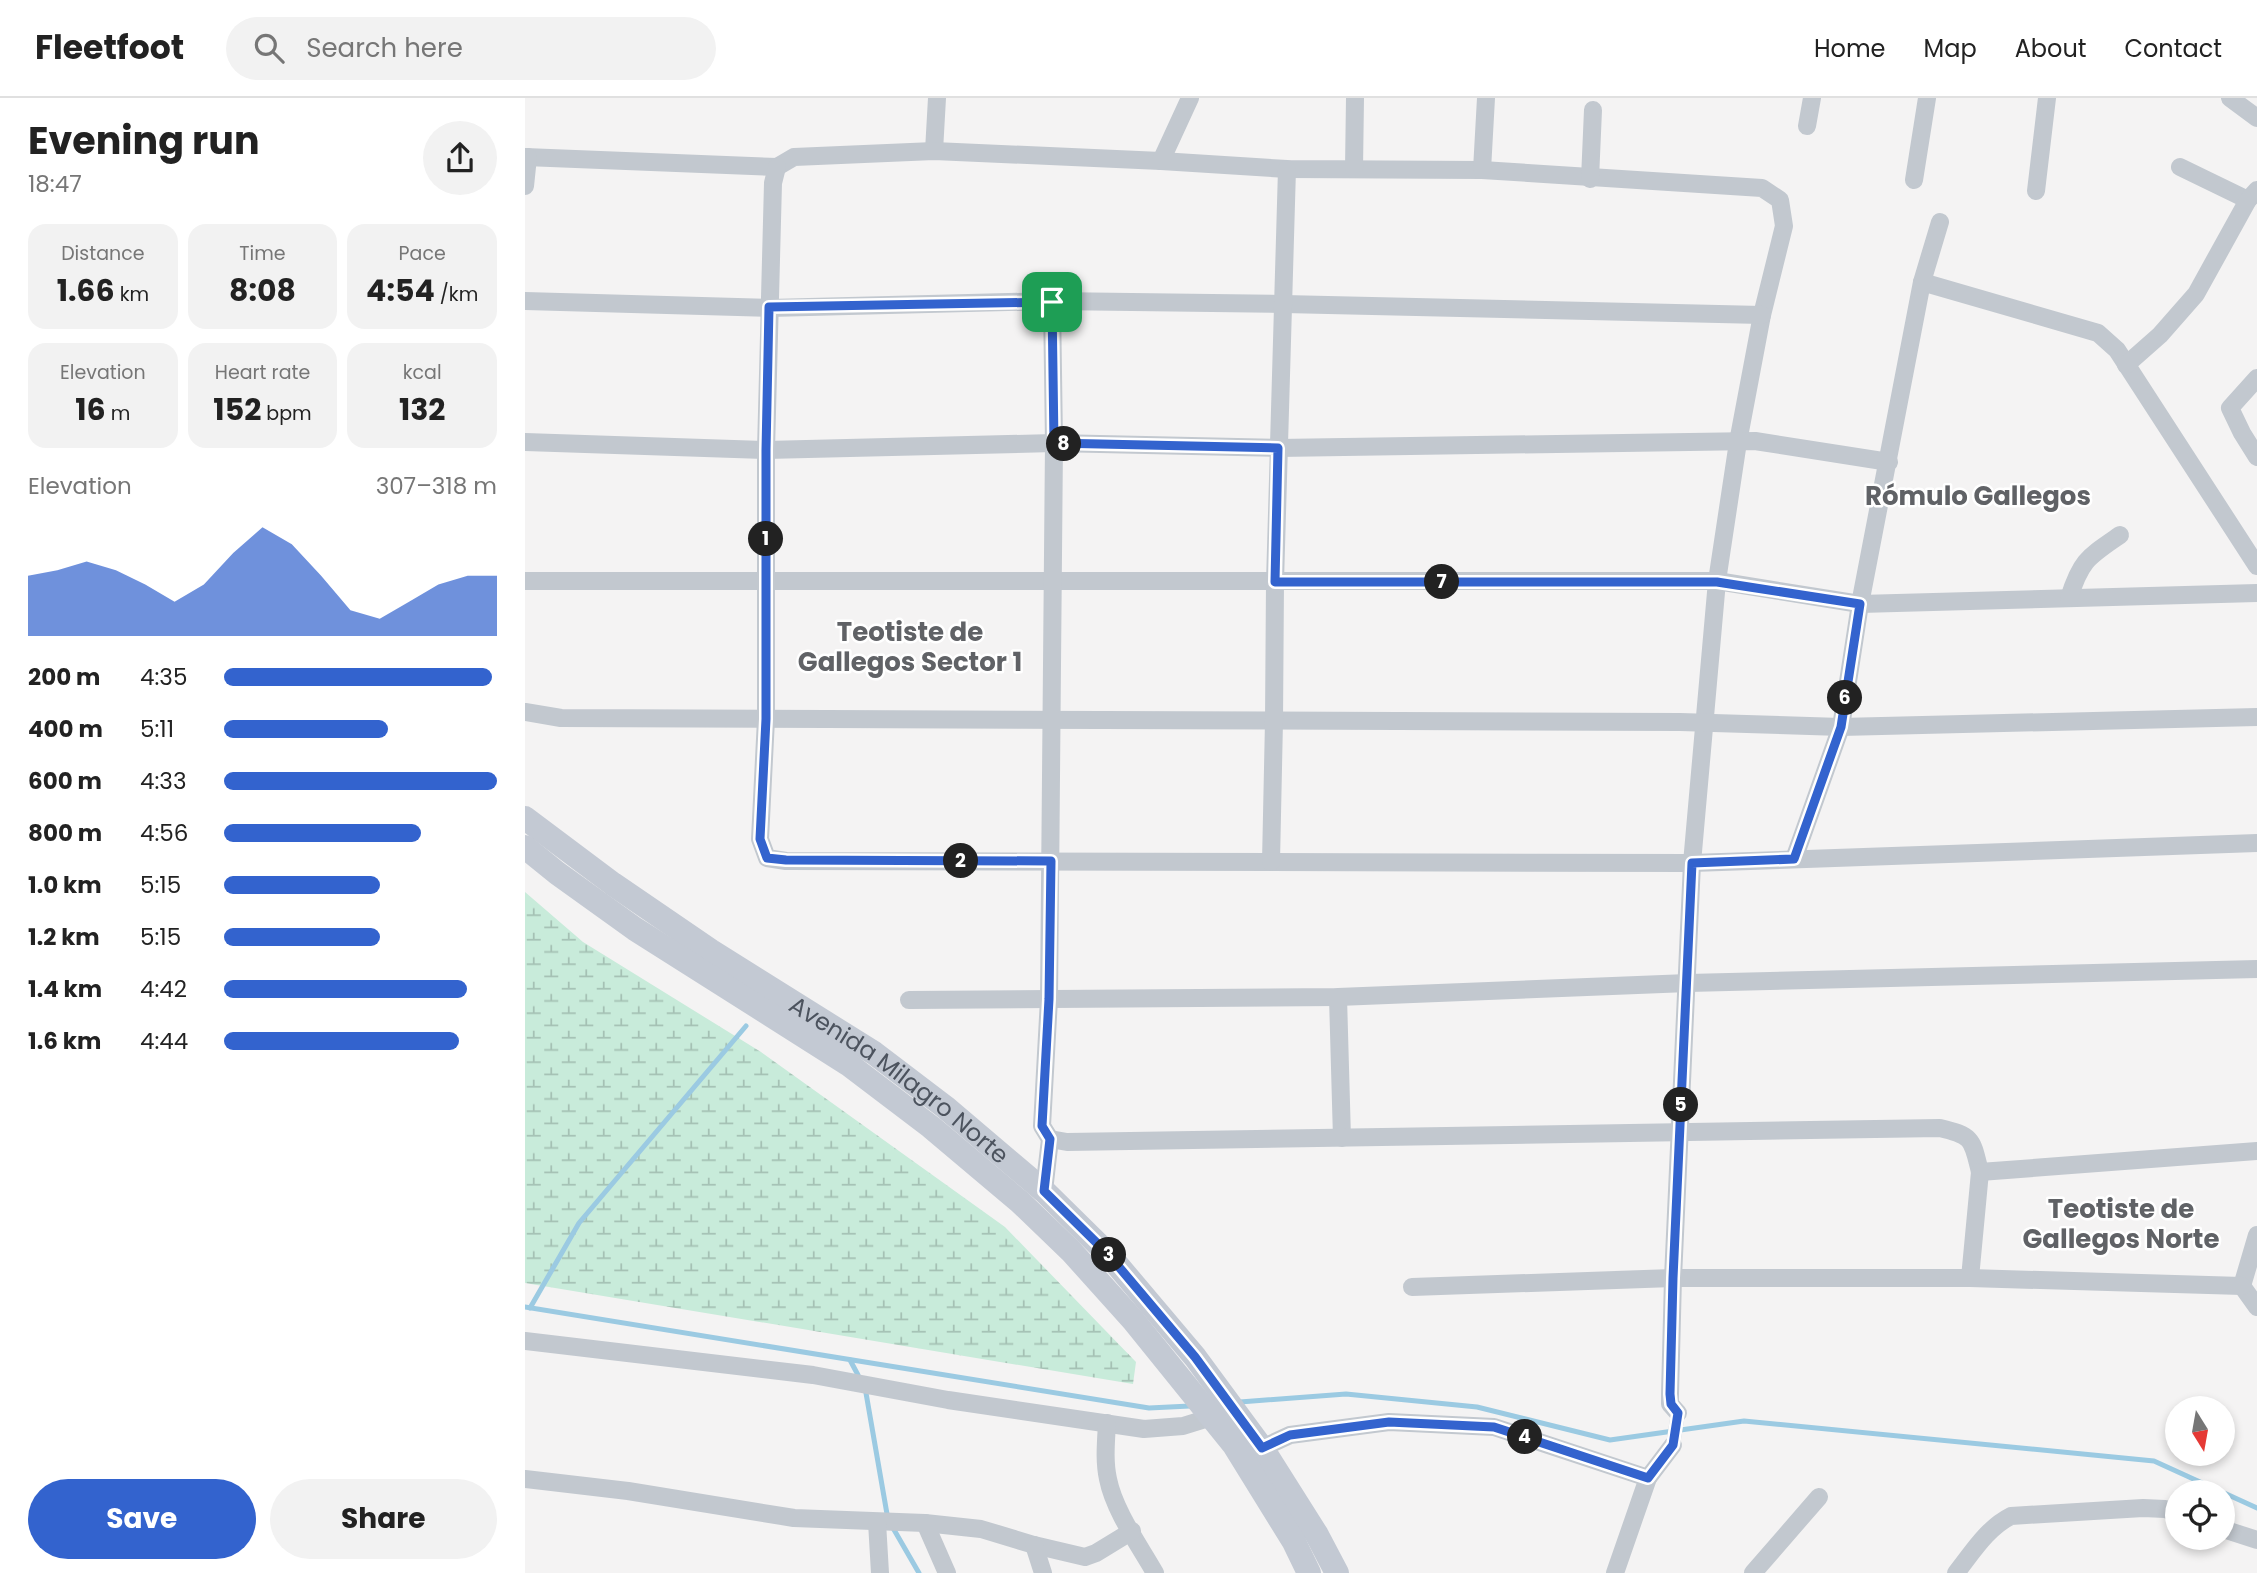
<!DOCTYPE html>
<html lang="en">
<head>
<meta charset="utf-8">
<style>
	:root { --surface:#fff; --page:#f2f2f2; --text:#222; --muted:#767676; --line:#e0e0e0; --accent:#3363ce }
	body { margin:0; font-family:Poppins,sans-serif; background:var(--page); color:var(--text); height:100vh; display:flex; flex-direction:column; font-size:26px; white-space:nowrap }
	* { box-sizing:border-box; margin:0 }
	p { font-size:23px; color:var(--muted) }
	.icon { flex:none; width:38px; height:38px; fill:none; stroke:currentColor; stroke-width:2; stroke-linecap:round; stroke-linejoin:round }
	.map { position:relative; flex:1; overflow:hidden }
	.drawer { display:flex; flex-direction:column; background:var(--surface); width:525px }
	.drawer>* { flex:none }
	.needle { width:46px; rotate:169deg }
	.tools { position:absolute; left:1640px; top:1298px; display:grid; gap:14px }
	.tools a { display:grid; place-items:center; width:70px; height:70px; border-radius:50%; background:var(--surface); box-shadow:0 4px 10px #0003; font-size:35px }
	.pin { position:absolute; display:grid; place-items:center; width:60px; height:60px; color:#fff; margin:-30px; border-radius:14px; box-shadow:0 4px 10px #0006 }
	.km { position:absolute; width:35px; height:35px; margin:-18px; border-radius:50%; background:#222; color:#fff; font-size:19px; line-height:35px; text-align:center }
	.round { display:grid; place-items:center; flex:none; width:74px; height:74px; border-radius:37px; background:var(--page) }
	.summary { display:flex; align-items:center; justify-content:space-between; height:119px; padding:0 28px }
	h1 { font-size:38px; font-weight:700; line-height:52px }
	.stats { display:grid; grid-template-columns:repeat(3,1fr); gap:10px; height:119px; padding:7px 28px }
	.stats div { display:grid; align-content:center; border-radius:18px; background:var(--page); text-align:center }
	.stats b { font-size:30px; font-weight:700 }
	.stats small { font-size:19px; font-weight:400 }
	.stats p { font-size:19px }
	.chart { height:196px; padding:14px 28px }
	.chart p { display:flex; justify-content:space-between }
	.chart svg { width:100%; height:126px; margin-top:7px; fill:var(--accent); opacity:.7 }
	.action { display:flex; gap:14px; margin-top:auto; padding:14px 28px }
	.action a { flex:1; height:80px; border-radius:42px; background:var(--accent); color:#fff; font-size:28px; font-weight:700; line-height:80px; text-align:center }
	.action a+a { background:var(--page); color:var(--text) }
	ul { padding:0 28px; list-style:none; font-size:23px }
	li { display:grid; grid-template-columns:112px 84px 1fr; align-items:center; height:52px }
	li i { height:18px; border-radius:9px; background:var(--accent) }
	header { display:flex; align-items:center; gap:42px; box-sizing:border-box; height:98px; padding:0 35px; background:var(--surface); border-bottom:2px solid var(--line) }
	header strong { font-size:33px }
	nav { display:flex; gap:38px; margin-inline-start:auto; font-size:24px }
	.search { width:490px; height:63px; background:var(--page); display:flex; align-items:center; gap:18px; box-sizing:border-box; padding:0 24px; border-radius:38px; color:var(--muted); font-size:26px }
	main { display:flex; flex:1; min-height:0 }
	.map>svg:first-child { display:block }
	.wetland { fill:url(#wetland-marsh) }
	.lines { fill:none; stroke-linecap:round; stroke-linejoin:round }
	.stream { stroke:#9bcae2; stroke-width:5 }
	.pedestrian { stroke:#c2c8cf; stroke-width:14 }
	.minor { stroke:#c2c8cf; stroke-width:18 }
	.secondary { stroke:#c3c9d3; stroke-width:24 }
	.route-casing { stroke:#fff; stroke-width:14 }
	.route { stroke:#3363ce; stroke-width:9 }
	.labels { text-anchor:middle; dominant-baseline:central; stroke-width:5; stroke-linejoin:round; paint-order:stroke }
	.street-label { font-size:24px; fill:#4c535e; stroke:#fff }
	.neighbourhood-label { font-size:26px; font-weight:bold; fill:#606266; stroke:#fff }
</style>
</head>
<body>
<header>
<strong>Fleetfoot</strong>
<div class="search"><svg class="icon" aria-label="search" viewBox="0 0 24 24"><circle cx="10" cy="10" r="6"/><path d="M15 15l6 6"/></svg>Search here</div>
<nav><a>Home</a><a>Map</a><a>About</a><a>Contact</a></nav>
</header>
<main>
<section class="drawer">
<div class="summary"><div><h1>Evening run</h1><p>18:47</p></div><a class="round"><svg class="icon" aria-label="share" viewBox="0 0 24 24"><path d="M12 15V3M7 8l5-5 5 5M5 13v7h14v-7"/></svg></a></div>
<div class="stats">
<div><p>Distance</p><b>1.66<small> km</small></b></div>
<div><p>Time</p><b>8:08</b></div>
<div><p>Pace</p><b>4:54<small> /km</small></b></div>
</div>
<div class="stats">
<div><p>Elevation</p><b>16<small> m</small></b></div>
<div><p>Heart rate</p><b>152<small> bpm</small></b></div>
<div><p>kcal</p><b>132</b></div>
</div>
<div class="chart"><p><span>Elevation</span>307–318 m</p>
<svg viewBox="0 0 160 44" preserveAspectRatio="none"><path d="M0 44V23L10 21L20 18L30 21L40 26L50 32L60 26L70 15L80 6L90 12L100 23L110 35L120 38L130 32L140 26L150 23L160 23V44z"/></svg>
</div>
<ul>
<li><b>200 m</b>4:35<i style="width:98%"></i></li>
<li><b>400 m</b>5:11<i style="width:60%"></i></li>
<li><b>600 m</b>4:33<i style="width:100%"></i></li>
<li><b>800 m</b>4:56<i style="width:72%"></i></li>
<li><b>1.0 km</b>5:15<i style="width:57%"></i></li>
<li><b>1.2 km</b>5:15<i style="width:57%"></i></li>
<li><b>1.4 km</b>4:42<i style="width:89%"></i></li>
<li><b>1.6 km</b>4:44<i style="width:86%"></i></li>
</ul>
<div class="action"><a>Save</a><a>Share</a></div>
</section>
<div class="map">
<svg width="1732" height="1475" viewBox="0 0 1732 1475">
	<defs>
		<pattern id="wetland-marsh" width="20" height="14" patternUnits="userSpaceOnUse" patternTransform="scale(1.75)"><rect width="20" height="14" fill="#c8ebda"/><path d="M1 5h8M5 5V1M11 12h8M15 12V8" fill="none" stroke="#a5c1b4"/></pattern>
	</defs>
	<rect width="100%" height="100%" fill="#f4f3f3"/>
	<!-- wetland -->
	<polygon class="wetland" points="0,794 58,844 236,954 480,1129 611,1264 608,1286 0,1185"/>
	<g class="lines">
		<!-- stream -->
		<g class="stream">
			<polyline points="0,1209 624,1310 665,1308"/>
			<polyline points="5,1210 54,1125 221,928"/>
			<polyline points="325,1262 333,1277"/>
			<polyline points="341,1295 362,1416"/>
			<polyline points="715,1304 821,1296 952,1309 1085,1342 1219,1323 1629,1363 1732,1410"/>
			<polyline points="368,1430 394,1475"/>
		</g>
		<!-- pedestrian -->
		<polyline class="pedestrian" points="1148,1347 1153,1315"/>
		<!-- minor -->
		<g class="minor">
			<polyline points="1705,0 1732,20"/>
			<polyline points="1282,28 1287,0"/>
			<polyline points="409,53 412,0"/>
			<polyline points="0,59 252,69 269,59 409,53 636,63 762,71 957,72 1237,90 1255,102 1259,128 1237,217 1213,344 1192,483 1167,765 1148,1180 1145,1296 1145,1306 1153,1315"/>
			<polyline points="636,63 665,0"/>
			<polyline points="252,69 248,85 241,352 241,621 235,741 242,760 261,763 1167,765 1732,745"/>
			<polyline points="1655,69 1723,102"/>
			<polyline points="829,71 830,0"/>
			<polyline points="957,72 961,0"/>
			<polyline points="1065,81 1068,12"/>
			<polyline points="1389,82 1402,0"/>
			<polyline points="0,88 3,59"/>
			<polyline points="1511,93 1522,0"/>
			<polyline points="1397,184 1573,235 1592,252 1732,468"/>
			<polyline points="0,203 244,210 527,203 759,206 1237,217"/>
			<polyline points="1601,267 1635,237 1671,196 1723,102 1732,92"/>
			<polyline points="1732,280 1705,310 1717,335 1732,359"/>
			<polyline points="0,344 241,352 529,345 753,350 1230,343 1364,364"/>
			<polyline points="0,483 1192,483 1335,506 1732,495"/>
			<path d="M1544,500C1556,462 1563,459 1595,437"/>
			<polyline points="0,614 36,620 1155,624 1316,629 1732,619"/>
			<polyline points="1269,761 1316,629 1335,506 1397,184 1415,124"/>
			<polyline points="746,764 749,623 750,484 762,71"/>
			<polyline points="813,899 817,1040"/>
			<polyline points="384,902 813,899 1163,885 1732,871"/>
			<path d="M525,1041L542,1044L1415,1030C1449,1038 1447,1042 1455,1074L1732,1053"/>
			<polyline points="519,1093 525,1041 517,1028 524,901 529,345 527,203"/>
			<polyline points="1445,1180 1455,1074"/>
			<polyline points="1717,1188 1732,1137"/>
			<polyline points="1717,1188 1732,1209"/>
			<polyline points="887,1189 1148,1180 1445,1180 1717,1188"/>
			<polyline points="0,1243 288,1277 423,1302 619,1331 658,1328 687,1319"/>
			<path d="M582,1325C581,1344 579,1363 583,1381C589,1412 614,1447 630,1475"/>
			<polyline points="737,1350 765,1337 864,1324 969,1329 1123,1380 1090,1475"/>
			<polyline points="1123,1380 1148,1347"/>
			<polyline points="0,1381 103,1393 269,1420 400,1425 456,1431 509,1447 560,1459 571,1455 607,1433"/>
			<polyline points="352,1424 355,1475"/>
			<polyline points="400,1425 422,1475"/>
			<polyline points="1698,1431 1732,1442"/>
			<polyline points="509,1447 518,1475"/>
			<polyline points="1228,1475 1294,1399"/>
			<path d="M1431,1475C1447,1455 1462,1430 1486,1418L1618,1410L1640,1411L1652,1415"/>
		</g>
		<!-- secondary -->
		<g class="secondary">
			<path id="s1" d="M0,720L88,786L186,853L349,955L420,1009L519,1093L583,1156L670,1259L737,1350L792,1437L812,1475"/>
			<polyline points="0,749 32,775 110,831 323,966 406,1029 495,1104 546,1153 608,1222 709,1347 769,1444 784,1475"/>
		</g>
	</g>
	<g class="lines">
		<defs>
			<polygon id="route" points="527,204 529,345 753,350 750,484 1192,484 1335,506 1316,629 1269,761 1167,765 1148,1180 1145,1296 1146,1306 1153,1315 1148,1347 1123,1380 969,1329 864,1324 765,1337 737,1350 670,1259 583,1156 519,1093 525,1041 517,1028 524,901 526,763 261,762 242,760 235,741 241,621 241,352 244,209"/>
		</defs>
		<!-- route casing -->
		<use href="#route" class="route-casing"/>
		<!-- route -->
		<use href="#route" class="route"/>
	</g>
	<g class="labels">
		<!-- street labels -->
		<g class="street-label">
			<text stroke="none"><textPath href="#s1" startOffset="457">Avenida Milagro Norte</textPath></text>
		</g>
		<!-- neighbourhood labels -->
		<g class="neighbourhood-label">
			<text x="1453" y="398">Rómulo Gallegos</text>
			<text x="385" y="534">Teotiste de<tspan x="385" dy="30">Gallegos Sector 1</tspan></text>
			<text x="1596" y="1111">Teotiste de<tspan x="1596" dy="30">Gallegos Norte</tspan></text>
		</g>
	</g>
</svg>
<div class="tools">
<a><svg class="needle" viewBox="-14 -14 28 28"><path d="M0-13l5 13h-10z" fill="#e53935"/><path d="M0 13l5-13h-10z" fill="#767676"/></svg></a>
<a><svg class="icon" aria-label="locate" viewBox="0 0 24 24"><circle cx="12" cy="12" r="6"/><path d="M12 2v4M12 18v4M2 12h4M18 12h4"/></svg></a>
</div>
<div class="pin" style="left:527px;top:204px;background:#1e9e55"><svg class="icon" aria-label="arrive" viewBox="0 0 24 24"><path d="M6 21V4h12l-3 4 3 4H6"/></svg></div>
<b class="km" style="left:241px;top:441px">1</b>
<b class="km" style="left:436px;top:763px">2</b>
<b class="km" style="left:584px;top:1157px">3</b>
<b class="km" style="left:1000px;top:1339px">4</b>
<b class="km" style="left:1156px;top:1007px">5</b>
<b class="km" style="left:1320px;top:600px">6</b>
<b class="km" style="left:917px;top:484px">7</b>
<b class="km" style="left:539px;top:346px">8</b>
</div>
</main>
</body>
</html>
